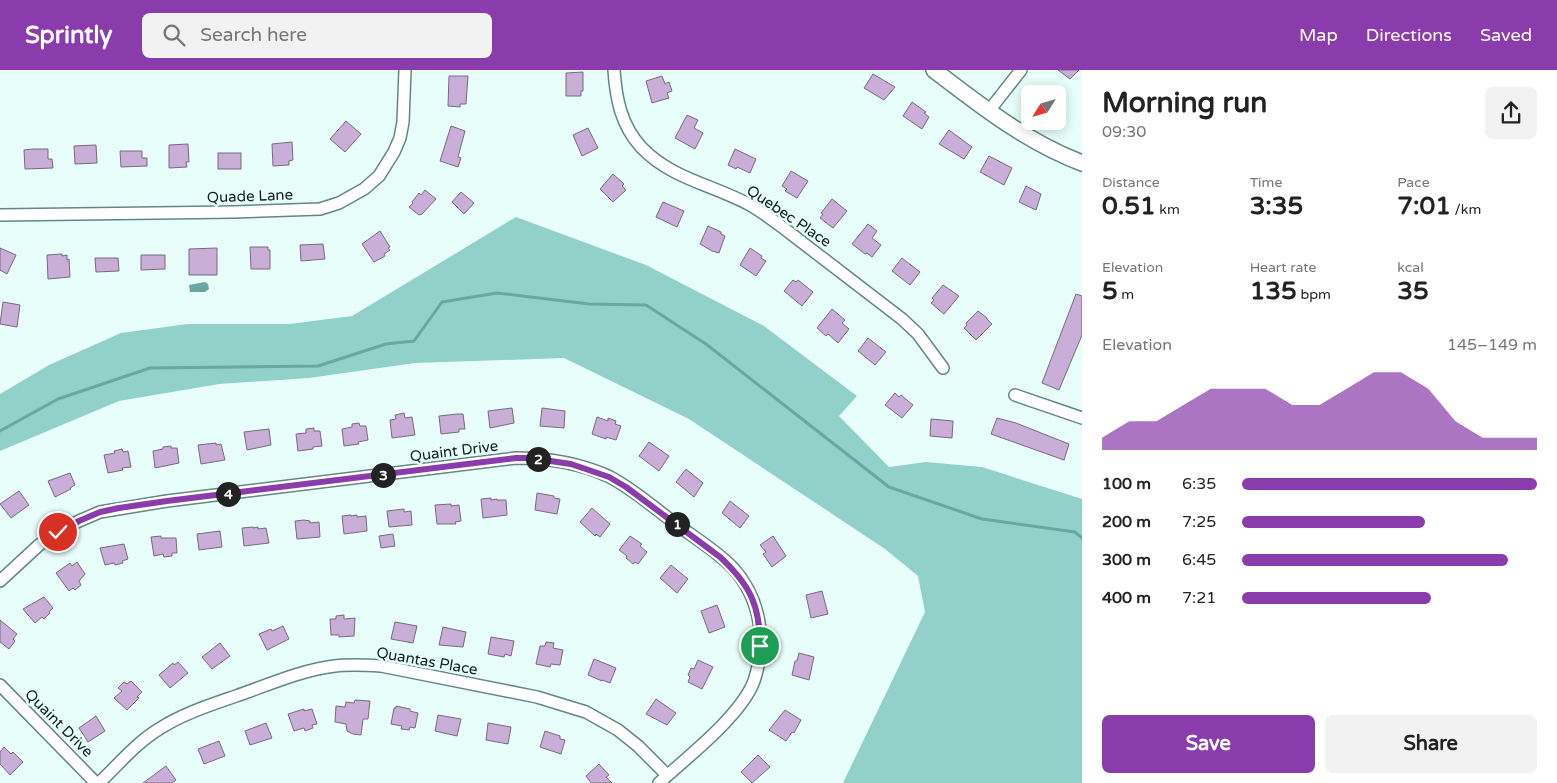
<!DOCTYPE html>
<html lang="en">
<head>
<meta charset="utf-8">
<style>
	:root { --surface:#fff; --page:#f2f2f2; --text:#222; --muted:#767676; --accent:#8a3bac }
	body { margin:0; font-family:"Varela Round",sans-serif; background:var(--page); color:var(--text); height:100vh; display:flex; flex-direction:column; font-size:19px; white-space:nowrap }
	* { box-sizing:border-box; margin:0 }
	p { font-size:16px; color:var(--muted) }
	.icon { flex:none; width:28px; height:28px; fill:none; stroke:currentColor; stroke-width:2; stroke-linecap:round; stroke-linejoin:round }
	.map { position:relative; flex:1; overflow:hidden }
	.sheet { display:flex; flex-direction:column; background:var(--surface); width:475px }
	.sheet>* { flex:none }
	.needle { width:32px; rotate:233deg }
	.fabs { position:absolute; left:1021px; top:15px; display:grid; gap:10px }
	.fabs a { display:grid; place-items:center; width:45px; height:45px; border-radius:8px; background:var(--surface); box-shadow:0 2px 12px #0003; font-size:25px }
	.pin { position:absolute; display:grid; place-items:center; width:42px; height:42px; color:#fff; margin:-21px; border:2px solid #fff; border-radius:50%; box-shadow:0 1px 5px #0007 }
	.km { position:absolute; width:25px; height:25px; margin:-12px; border-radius:50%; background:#222; color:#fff; font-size:14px; line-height:25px; text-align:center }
	.round { display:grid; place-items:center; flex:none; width:52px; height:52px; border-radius:8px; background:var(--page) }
	.overview { display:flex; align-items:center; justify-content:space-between; height:85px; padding:0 20px }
	h1 { font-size:28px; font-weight:700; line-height:38px }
	.stats { display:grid; grid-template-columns:repeat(3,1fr); gap:8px; height:85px; padding:5px 20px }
	.stats div { display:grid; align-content:center }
	.stats b { font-size:25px; font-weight:700 }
	.stats small { font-size:14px; font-weight:400 }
	.stats p { font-size:14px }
	.chart { height:140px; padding:10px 20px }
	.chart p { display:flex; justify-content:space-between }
	.chart svg { width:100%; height:90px; margin-top:5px; fill:var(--accent); opacity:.7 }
	.primary-button { display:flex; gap:10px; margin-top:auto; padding:10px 20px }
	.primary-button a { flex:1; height:58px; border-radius:8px; background:var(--accent); color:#fff; font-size:20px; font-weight:700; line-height:58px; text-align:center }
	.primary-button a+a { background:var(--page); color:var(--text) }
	ul { padding:0 20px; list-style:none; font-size:16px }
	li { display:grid; grid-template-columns:80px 60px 1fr; align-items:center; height:38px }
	li i { height:12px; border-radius:6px; background:var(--accent) }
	header { display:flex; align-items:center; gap:30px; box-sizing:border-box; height:70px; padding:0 25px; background:var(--accent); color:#fff }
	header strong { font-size:24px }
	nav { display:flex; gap:28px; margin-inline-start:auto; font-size:18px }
	.search { width:350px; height:45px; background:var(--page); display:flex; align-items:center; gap:12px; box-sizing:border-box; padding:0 18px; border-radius:8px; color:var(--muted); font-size:19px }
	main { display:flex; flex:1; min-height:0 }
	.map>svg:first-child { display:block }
	.forest { fill:#91d1ca }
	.water { fill:#68a8a1 }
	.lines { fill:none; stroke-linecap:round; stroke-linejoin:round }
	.stream { stroke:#68a8a1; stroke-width:3 }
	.building { fill:#c9aed8; stroke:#786980 }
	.minor-casing { stroke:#638783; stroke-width:14 }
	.tertiary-casing { stroke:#638783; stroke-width:18 }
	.minor { stroke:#fff; stroke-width:11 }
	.tertiary { stroke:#fff; stroke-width:15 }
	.route-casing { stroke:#fff; stroke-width:10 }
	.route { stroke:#8a3bac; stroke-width:6 }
	.labels { text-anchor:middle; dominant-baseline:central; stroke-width:5; stroke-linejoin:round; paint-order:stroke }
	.street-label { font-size:15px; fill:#101f1d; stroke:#e7fefb }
</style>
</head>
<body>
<header>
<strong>Sprintly</strong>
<div class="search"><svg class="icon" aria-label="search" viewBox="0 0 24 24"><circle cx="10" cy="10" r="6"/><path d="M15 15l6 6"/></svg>Search here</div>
<nav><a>Map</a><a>Directions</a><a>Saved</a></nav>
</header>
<main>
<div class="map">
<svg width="1082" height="713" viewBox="0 0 1082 713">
	<rect width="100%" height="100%" fill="#e7fefb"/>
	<!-- forest -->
	<polygon class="forest" points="516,147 646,195 764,256 857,326 839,346 889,397 926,392 982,397 1082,429 1082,713 843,713 925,542 918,506 885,479 689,349 564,288 415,293 309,308 219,314 119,331 0,381 0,324 49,295 121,263 188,254 290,254 352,246"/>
	<!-- water -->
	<polygon class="water" points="205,212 208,214 209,219 205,222 190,222 189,215"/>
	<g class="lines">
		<!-- stream -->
		<polyline class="stream" points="0,361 58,329 150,298 318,296 386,274 414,271 442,232 497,223 589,234 646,235 706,274 889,417 982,449 1075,462 1082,468"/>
	</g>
	<!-- building -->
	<g class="building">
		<polygon points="1058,0 1079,0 1070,9"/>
		<polygon points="583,2 583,21 581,21 581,26 566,26 566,3"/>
		<polygon points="873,4 895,17 884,30 864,18"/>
		<polygon points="449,6 468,6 466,34 460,34 460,37 448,36"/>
		<polygon points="662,6 665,14 669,12 672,21 667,23 669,28 652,33 646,11"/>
		<polygon points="912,32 926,42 924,43 929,47 922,59 903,46"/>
		<polygon points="687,45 698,50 694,58 703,63 695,79 675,68"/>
		<polygon points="346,51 361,64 345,82 330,69"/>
		<polygon points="451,56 465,61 458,87 461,88 458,97 440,91"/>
		<polygon points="588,58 598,78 582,86 573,65"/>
		<polygon points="949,60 972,77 964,89 939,74"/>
		<polygon points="292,72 293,90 289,91 289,95 273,96 272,74"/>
		<polygon points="188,74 189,92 186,92 187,97 169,98 169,75"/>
		<polygon points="96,75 97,93 75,94 74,76"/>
		<polygon points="33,79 48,79 48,89 52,89 53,98 25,99 24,80"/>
		<polygon points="735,79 756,89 750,103 737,97 736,99 728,95"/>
		<polygon points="120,81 142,81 142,88 147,88 147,96 121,97"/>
		<rect x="218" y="83" width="23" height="16"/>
		<polygon points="989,86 1012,98 1004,115 980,102"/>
		<polygon points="791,101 808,111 797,128 785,121 787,119 782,116"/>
		<polygon points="613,104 624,114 622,116 626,120 613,132 600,119"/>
		<polygon points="1026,116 1041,124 1036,140 1019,132"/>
		<polygon points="425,120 436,129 422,144 419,145 409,137 413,133 412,132 419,123 421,125"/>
		<polygon points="461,122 474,133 464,144 452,132"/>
		<polygon points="832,129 847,141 833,158 820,148 823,144 821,143"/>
		<polygon points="663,132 684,141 677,157 656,147"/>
		<polygon points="868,154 877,161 872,168 881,175 872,187 867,183 865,184 852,174"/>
		<polygon points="708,156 721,162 721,164 725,166 719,183 712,181 700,174"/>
		<polygon points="380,161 390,177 388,178 390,180 384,184 385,186 374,192 362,174"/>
		<polygon points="323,174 325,189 301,191 300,175"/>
		<polygon points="250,177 268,177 268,180 270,180 270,199 251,199"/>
		<polygon points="0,178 16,185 7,204 0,200"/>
		<polygon points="217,178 217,205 189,205 189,179"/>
		<polygon points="750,178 762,186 761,188 766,191 756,206 740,195"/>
		<polygon points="62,184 62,186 67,185 67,190 69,189 70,207 48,209 47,185"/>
		<polygon points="141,185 165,185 165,199 141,200"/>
		<polygon points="95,188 118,188 119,201 96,202"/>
		<polygon points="902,188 920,202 910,215 892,201"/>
		<polygon points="793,210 796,212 798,210 813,222 802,236 784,221"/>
		<polygon points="943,215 959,226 944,244 931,233 934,230 932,228"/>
		<polygon points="1076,224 1082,226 1082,265 1059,320 1042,313"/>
		<polygon points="3,232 20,235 17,257 0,254"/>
		<polygon points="832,239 845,250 842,253 849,259 838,273 828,264 826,266 817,258"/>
		<polygon points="978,241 987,248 987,249 992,254 976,270 964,258 967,255 966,253"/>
		<polygon points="868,268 886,282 875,295 858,281"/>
		<polygon points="895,323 899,327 901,325 913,335 902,348 885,335"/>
		<polygon points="512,338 514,353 490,358 488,341"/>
		<polygon points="542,338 565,341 564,358 540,356"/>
		<polygon points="404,343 405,348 412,347 415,365 392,368 390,350 396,349 395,345"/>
		<polygon points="457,344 463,344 465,359 459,359 459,362 441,364 439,346"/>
		<polygon points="597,347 608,351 608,348 616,351 615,354 621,356 616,370 606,367 606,369 592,364"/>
		<polygon points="997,348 1016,353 1069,374 1064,390 991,364"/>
		<polygon points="931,349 953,351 952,368 930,366"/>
		<polygon points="359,353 360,356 366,356 368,370 358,372 359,374 344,376 342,359 352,357 352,354"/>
		<polygon points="314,358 314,361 320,361 322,376 313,377 313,379 298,381 296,364 306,363 306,359"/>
		<polygon points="269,359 271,375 247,380 244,362"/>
		<polygon points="649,372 669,386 659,401 639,386"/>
		<polygon points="216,373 216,375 221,374 225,390 201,394 198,375"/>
		<polygon points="171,376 171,378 177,378 179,393 155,398 153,381 163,379 163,377"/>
		<polygon points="122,379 123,382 128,381 131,397 122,398 123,400 108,403 104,385 115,383 114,381"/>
		<polygon points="686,399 703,413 694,427 676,412"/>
		<polygon points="70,403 75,415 70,418 71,419 55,427 48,411"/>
		<polygon points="19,421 29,435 11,448 0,434"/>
		<polygon points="537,423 554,426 554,428 560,429 557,444 535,440"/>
		<polygon points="491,428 491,430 497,429 497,430 506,430 507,445 483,448 481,429"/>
		<polygon points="730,431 749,446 740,458 722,443"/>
		<polygon points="451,434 451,436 459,435 461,451 455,452 456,454 437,454 435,435"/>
		<polygon points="592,438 610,454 600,467 596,464 595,466 580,452"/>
		<polygon points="404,439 404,442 411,441 412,455 389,457 387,441"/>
		<polygon points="351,445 351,446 357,445 357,447 366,446 367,461 344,464 342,446"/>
		<polygon points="304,450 310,451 310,453 319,452 320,467 297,469 295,451"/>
		<polygon points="253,457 253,458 258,457 258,459 266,458 269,473 244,476 242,458"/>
		<polygon points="220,461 222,477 199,480 197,464"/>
		<polygon points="393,464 395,476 381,478 379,466"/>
		<polygon points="161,466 161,468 176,468 177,483 172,483 172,486 164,487 163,484 154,486 151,467"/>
		<polygon points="630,466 642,474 640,476 647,482 638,494 635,492 633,494 626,488 627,486 619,480"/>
		<polygon points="773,466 786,486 772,497 763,484 766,482 760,475"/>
		<polygon points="124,474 128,489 122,491 123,493 115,495 114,493 105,495 100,478"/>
		<polygon points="77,492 85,504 79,511 81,515 75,520 73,518 69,521 56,503 70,493 72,496"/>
		<polygon points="671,495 688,509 677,523 660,508"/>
		<polygon points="822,521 828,544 811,548 806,525"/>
		<polygon points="44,527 53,538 49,542 50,543 44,549 42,547 35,553 23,539"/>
		<polygon points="717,535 725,557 709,563 701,541"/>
		<polygon points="344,545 344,549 355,548 354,566 339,567 339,565 331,565 330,549 336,549 336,546"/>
		<polygon points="0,550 17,564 13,569 15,571 9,579 0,572"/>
		<polygon points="395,552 417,556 413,573 391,569"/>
		<polygon points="283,556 289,569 267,580 259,564 271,559 272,561"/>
		<polygon points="443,557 466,562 463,577 439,575"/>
		<polygon points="491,567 514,571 511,586 505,584 504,587 488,584"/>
		<polygon points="546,572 554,573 553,578 563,580 560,595 551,594 550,597 536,594 540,576 545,576"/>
		<polygon points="220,573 230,586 212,599 202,587"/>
		<polygon points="799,583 814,587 809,610 792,605 795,591 797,591"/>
		<polygon points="594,589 616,598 610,613 602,610 602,611 588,605"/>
		<polygon points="698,590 713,597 702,619 688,612 690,607 688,605 691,598 694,599"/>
		<polygon points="178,592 188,603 170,618 159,605 173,593 174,595"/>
		<polygon points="131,611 142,622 137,627 139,628 127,640 114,628 122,621 118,618 124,612 127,614"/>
		<polygon points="656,629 676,643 667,655 646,644"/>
		<polygon points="355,630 370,631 368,649 363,649 361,665 353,664 347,661 346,654 335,652 336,636 345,637 346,632 354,633"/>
		<polygon points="396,636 410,639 410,641 418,643 415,658 410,657 409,660 401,659 402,656 391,654 394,638 396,638"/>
		<polygon points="304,639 304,641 312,639 317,654 312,655 313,658 305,661 304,658 294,661 288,644"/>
		<polygon points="785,640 801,650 794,663 792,662 786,671 769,660"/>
		<polygon points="438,645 461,649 457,666 435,661"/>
		<polygon points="96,646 105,661 88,672 79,658"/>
		<polygon points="266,653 272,668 250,675 245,661"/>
		<polygon points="488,653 511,657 508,674 486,670"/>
		<polygon points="545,661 560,666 560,669 565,670 561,684 540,677"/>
		<polygon points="219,671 225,686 204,694 198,679"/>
		<polygon points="4,677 11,684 13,682 23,692 10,705 0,694 0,682"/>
		<polygon points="758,685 770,697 752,713 741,702"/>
		<polygon points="599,694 609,705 606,707 612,713 591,713 586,706"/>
		<polygon points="166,696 176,710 172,713 143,713"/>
	</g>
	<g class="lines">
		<defs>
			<g id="minor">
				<path d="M614,0C616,29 621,55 641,77C671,109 714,115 750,135C769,146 786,160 803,173C836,198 869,224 902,249L918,264L943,298"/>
				<polyline points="988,42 1021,0"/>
				<polyline points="0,145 234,142 320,139 339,133 364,119 379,106 394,82 400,68 403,52 405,0"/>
				<polyline points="1015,325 1082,348"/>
				<path d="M0,511L39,475L58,462L79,451L100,442L167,431L516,388C547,388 579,393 608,406C632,418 654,438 676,454C695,468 717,481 733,498C761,529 767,572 754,611C741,646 686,688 659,713"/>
				<polyline points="0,615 96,713"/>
				<path d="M99,713C118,695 136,673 159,659C182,644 210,635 236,626C268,615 301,600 335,596C350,594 366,595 381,596L537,627L586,642L618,660L638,676L667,705"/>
			</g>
			<path id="tertiary" d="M934,0C981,36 1025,71 1082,93"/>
		</defs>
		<!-- minor casing -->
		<use href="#minor" class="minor-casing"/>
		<!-- tertiary casing -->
		<use href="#tertiary" class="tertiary-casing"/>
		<!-- minor -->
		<use href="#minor" class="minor"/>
		<!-- tertiary -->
		<use href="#tertiary" class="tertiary"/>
	</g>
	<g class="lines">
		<defs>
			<path id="route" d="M58,462L79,451L100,442L119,438L167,431L516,388H530L571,394L609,407L626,417L720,487C750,515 760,535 760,576"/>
		</defs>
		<!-- route casing -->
		<use href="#route" class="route-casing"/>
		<!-- route -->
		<use href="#route" class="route"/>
	</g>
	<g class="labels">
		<!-- street labels -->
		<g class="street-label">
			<text transform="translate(250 126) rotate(-2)">Quade Lane</text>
			<text transform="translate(789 146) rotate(34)">Quebec Place</text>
			<text transform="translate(454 381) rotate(-7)">Quaint Drive</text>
			<text transform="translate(427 591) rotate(10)">Quantas Place</text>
			<text transform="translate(59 653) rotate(45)">Quaint Drive</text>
		</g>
	</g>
</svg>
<div class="fabs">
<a><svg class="needle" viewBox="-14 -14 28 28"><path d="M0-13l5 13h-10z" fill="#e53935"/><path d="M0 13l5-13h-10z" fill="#767676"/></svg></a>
</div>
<div class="pin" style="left:760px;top:576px;background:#1e9e55"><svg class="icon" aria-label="arrive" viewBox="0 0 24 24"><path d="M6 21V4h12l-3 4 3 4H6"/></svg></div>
<div class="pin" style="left:58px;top:462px;background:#d93025"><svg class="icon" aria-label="check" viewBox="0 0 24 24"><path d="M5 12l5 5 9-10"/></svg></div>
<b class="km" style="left:677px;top:454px">1</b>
<b class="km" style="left:538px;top:389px">2</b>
<b class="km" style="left:383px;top:405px">3</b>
<b class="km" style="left:228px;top:424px">4</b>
</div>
<section class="sheet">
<div class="overview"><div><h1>Morning run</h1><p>09:30</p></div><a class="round"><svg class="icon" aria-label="share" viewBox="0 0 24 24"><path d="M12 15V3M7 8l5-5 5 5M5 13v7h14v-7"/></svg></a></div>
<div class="stats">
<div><p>Distance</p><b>0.51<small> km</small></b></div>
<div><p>Time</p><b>3:35</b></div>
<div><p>Pace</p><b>7:01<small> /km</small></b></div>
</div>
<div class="stats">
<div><p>Elevation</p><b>5<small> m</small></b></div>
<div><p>Heart rate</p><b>135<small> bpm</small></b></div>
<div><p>kcal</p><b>35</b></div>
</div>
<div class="chart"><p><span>Elevation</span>145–149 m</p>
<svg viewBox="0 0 160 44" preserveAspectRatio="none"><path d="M0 44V38L10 30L20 30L30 22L40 14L50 14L60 14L70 22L80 22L90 14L100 6L110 6L120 14L130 30L140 38L150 38L160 38V44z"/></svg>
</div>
<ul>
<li><b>100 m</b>6:35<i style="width:100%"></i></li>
<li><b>200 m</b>7:25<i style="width:62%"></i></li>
<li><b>300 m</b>6:45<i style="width:90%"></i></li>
<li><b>400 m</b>7:21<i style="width:64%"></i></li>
</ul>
<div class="primary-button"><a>Save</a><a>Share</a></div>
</section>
</main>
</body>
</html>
